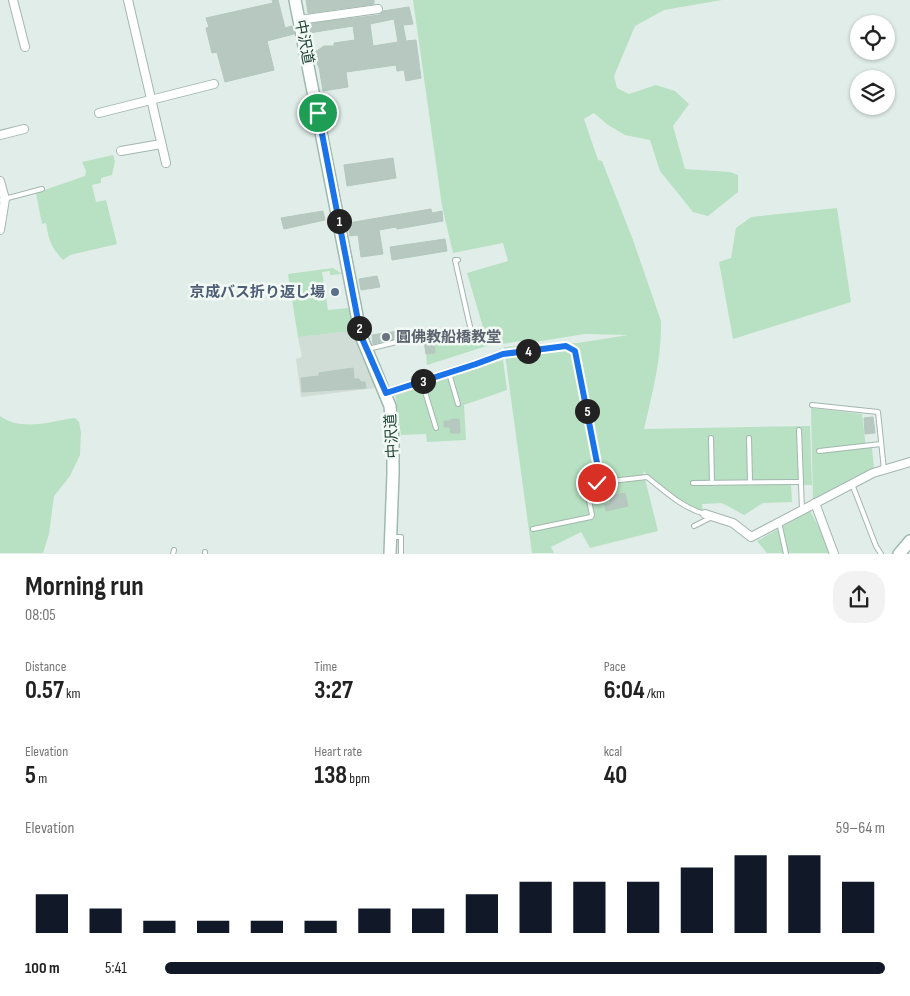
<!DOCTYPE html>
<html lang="en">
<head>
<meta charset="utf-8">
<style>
	:root { --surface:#fff; --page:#f2f2f2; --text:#222; --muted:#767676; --accent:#111827 }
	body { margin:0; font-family:"Sofia Sans Condensed","Noto Sans JP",sans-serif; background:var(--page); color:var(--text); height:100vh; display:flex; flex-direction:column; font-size:19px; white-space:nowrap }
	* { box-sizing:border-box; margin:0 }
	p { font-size:16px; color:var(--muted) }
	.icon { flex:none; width:28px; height:28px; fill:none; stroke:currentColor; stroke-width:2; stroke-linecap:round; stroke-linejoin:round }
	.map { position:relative; height:554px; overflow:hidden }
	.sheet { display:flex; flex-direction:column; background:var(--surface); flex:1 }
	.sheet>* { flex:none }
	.fabs { position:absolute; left:850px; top:15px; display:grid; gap:10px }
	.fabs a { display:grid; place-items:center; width:45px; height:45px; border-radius:50%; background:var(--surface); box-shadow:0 1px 4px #0004; font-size:25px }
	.pin { position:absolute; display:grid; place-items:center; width:42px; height:42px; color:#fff; margin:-21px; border:2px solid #fff; border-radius:50%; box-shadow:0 1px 5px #0007 }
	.km { position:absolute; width:25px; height:25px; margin:-12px; border-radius:50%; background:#222; color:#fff; font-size:14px; line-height:25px; text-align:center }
	.round { display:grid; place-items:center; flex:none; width:52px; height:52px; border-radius:20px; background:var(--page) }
	.head { display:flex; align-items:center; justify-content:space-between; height:85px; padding:0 25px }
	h1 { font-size:28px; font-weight:700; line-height:38px }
	.figures { display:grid; grid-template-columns:repeat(3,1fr); gap:8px; height:85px; padding:5px 25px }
	.figures div { display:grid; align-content:center }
	.figures b { font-size:25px; font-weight:700 }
	.figures small { font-size:14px; font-weight:400 }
	.figures p { font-size:14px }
	.chart { height:140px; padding:10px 25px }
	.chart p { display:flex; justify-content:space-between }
	.chart svg { width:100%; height:90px; margin-top:5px; stroke:var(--accent); stroke-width:6 }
	ul { padding:0 25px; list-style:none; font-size:16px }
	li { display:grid; grid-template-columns:80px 60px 1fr; align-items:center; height:38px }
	li i { height:12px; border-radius:6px; background:var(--accent) }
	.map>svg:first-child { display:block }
	.built { fill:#cfddd6 }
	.green { fill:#b7e1c2 }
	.building { fill:#b6c8c0; stroke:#b3c8be; fill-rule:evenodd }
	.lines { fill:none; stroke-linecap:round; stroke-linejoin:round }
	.lane-casing { stroke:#a3b6af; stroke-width:6 }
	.street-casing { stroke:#a3b6af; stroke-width:10 }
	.secondary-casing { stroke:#9ebab0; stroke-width:14 }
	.lane { stroke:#fff; stroke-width:4 }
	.street { stroke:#fff; stroke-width:8 }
	.secondary { stroke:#fff; stroke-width:11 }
	.route-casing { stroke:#fff; stroke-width:10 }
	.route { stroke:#1a73e8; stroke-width:6 }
	.service-dot { fill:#5c6f8a; stroke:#f2f9f5; stroke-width:2 }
	.worship-dot { fill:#6b7280; stroke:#f2f9f5; stroke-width:2 }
	.labels { text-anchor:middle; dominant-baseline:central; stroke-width:5; stroke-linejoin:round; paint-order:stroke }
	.street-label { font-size:15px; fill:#1f4037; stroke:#f2f9f5 }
	.service-label { font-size:15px; font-weight:bold; fill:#4e5e75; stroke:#f2f9f5; text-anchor:end }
	.worship-label { font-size:15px; font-weight:bold; fill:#5b616d; stroke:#f2f9f5; text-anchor:start }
</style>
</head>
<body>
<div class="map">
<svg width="910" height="554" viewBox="0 0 910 554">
	<rect width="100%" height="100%" fill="#e1ede8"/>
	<!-- built -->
	<polygon class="built" points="353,331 362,357 376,388 301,397 296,359 302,357 298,337"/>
	<!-- green -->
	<g class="green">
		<path d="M413,0H722L664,10L635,26L614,76L617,88L629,94L656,85L675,91L689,104L673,126L685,169L730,172L738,175V192L708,216L693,212L660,171L650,140L625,135L608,125L594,113L584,119L598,160L602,161L633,240L661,321C662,356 652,395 644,429L810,426L812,485H791L792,502L763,503L744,515L722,503L702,504L703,511C679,505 662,486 643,471L658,531L590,548L581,532L551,547L554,553H532L504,347L578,343L628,335L585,334L529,343L527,340L496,345V343L427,365L426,354L435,353L434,340L485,334L467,273L508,261L503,243L453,253L442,206Z"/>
		<path d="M113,155L115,161L112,175L101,178V183L92,185L96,202L106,200L117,244L70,255L63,260C51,247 49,241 46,223L42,224L36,193L85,176L86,171L82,162Z"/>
		<polygon points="837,208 851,302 733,339 719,262 731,258 736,228 751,217"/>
		<polygon points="333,268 342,274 330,275 330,271 322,272 328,310 349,308 353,331 298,337 288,274"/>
		<polygon points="503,360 507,390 464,405 466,440 427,442 426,434 401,435 395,393"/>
		<polygon points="811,408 862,414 866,448 872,448 874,469 813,501"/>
		<path d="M0,416C22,432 51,421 75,418L79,422L81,432L80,455L70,476L54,496L49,534L43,553H0Z"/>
		<polygon points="810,511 821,531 829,553 767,553 757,541"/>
	</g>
	<!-- building -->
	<g class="building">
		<polygon points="272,0 278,0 285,28 292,26 294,34 267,41 274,70 225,82 217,52 212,53 206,28 209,27 206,18 273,3"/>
		<polygon points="306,0 374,0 374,4 308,13"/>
		<path d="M409,7L413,24L403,25L406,41L416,40L421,78L406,81L404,70L397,71L396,65L346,72L348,87L323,91L319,67L314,59L315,52L324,46H334V43L355,40L353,26L309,33L307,24L379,15L383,11ZM394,19L398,42L373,46L370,24Z"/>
		<polygon points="393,158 396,178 347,186 344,165"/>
		<polygon points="431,209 432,213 442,211 443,221 397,229 396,227 379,230 383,254 361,257 358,235 350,236 348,223"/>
		<polygon points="323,211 325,220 284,229 281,218"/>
		<polygon points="445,239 447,251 392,260 390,247"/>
		<polygon points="377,276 380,287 361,290 359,279"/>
		<polygon points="398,331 399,338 373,344 372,335"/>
		<polygon points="434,340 435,353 426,354 424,341"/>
		<polygon points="353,368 354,379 359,379 361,382 365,382 366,388 302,392 301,378 319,376 319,373"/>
		<polygon points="873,417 875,433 865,434 864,418"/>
		<polygon points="451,419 459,419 460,433 451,433 450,427 444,427 444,421 451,421"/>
		<polygon points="625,493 628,506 606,511 605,505 610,503 609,496"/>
	</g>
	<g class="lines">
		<defs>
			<g id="lane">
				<polyline points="0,200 42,189"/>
				<polyline points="368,349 417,337 471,331 455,260 458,260"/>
				<path d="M503,354L566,346L575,351L599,473L602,480L611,481L647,477C665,491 682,508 705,514"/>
				<polyline points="449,373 458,404"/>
				<polyline points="422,382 436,428"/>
				<polyline points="812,405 878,412 884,470"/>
				<polyline points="799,430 802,510"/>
				<polyline points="711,438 712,483"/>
				<polyline points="749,438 750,482"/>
				<polyline points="819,451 881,444"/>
				<polyline points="693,483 801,482"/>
				<polyline points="852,484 876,546 881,554"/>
				<polyline points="779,522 786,554"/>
				<polyline points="694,526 712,517"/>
				<polyline points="533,529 591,517 592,515 586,486 597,483 602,480"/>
				<polyline points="393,537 401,537 401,554"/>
				<polyline points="173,554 174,550"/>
				<polyline points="205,554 205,552"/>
			</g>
			<g id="street">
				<polyline points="13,0 25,47"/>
				<polyline points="128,0 166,163"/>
				<polyline points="299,20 378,9"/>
				<polyline points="99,113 214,84"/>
				<polyline points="0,135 24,129"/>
				<polyline points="121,151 161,144"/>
				<polyline points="0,181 5,199 0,230"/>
				<polyline points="386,393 476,364 503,354"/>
				<polyline points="815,503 834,554"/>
				<polyline points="705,514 733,523 751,537 873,473 910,462"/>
			</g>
			<g id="secondary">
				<polyline points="295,0 361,336 390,406 393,440 393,474 390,554"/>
				<polyline points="899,554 910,541"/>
			</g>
		</defs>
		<!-- lane casing -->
		<use href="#lane" class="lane-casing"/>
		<!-- street casing -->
		<use href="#street" class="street-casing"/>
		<!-- secondary casing -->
		<use href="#secondary" class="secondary-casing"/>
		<!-- lane -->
		<use href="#lane" class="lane"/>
		<!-- street -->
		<use href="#street" class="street"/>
		<!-- secondary -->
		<use href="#secondary" class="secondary"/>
	</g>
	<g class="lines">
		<defs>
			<polyline id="route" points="318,113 361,336 386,393 476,364 503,354 566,346 575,351 599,473 602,480 597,483"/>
		</defs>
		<!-- route casing -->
		<use href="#route" class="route-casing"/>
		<!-- route -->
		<use href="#route" class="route"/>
	</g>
	<!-- markers -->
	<circle class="service-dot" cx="335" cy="292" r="5"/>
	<circle class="worship-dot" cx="386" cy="337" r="5"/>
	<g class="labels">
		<!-- street labels -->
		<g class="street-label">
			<text transform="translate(304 42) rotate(79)">中沢道</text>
			<text transform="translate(392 436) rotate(-93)">中沢道</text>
		</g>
		<!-- service labels -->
		<g class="service-label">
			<text x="325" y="292">京成バス折り返し場</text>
		</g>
		<!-- worship labels -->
		<g class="worship-label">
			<text x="396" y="337">圓佛教船橋教堂</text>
		</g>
	</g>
</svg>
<div class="fabs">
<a><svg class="icon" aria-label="locate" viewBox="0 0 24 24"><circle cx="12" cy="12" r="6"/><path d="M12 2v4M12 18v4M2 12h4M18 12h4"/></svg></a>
<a><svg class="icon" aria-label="layers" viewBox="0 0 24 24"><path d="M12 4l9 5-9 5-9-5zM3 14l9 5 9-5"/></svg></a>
</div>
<div class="pin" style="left:318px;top:113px;background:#1e9e55"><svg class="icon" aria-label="arrive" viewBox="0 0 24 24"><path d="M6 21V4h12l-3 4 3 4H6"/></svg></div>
<div class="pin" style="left:597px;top:483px;background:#d93025"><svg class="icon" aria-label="check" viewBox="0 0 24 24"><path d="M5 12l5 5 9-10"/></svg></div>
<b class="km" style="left:339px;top:221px">1</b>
<b class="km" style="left:359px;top:328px">2</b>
<b class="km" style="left:423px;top:381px">3</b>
<b class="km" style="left:528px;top:351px">4</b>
<b class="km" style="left:587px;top:411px">5</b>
</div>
<section class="sheet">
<div class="head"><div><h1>Morning run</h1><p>08:05</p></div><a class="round"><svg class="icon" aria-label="share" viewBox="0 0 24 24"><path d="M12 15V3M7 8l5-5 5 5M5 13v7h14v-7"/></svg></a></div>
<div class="figures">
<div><p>Distance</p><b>0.57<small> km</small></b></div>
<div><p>Time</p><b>3:27</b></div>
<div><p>Pace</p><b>6:04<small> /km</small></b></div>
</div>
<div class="figures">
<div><p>Elevation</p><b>5<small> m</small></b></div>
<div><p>Heart rate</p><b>138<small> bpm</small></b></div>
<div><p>kcal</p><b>40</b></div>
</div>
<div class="chart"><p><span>Elevation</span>59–64 m</p>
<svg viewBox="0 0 160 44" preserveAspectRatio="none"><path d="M5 44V25M15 44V32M25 44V38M35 44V38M45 44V38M55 44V38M65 44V32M75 44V32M85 44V25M95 44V19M105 44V19M115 44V19M125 44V12M135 44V6M145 44V6M155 44V19"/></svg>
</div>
<ul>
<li><b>100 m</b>5:41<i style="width:100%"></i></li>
</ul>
</section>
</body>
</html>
